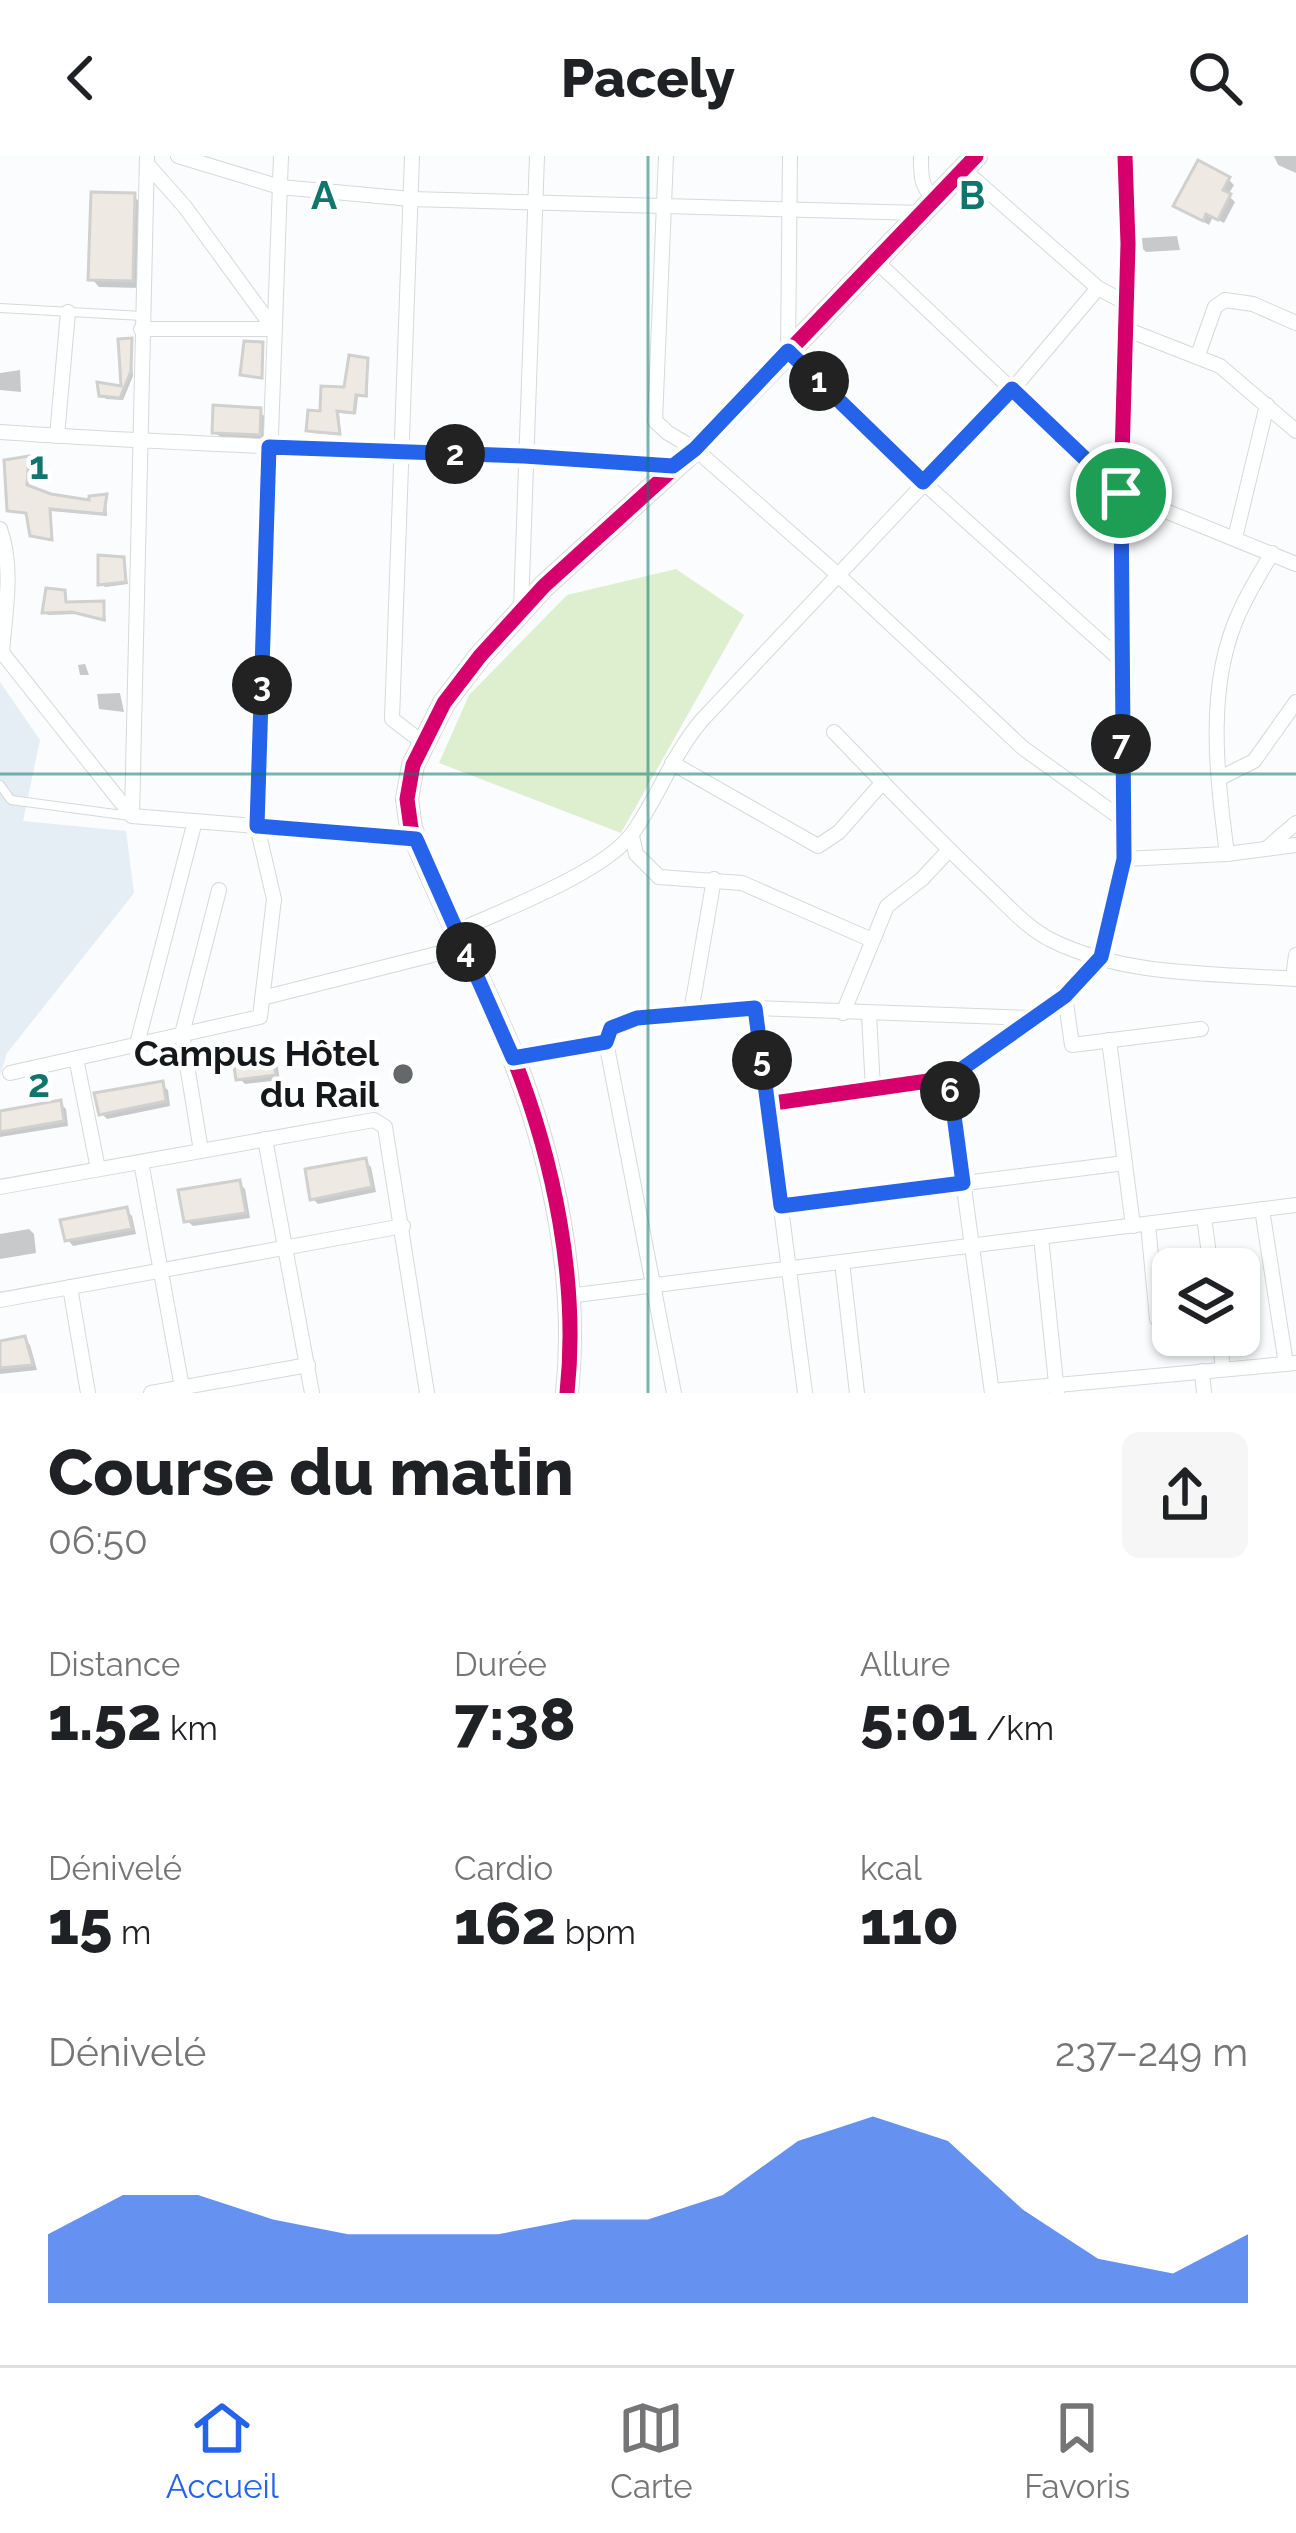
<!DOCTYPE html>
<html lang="fr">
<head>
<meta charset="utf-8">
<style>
	:root { --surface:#fff; --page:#f6f6f6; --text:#202124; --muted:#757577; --line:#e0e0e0; --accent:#2563eb }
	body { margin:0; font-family:Raleway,sans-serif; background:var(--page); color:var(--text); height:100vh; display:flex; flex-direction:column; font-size:45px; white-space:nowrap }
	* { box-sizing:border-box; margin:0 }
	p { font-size:39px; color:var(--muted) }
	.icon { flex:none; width:66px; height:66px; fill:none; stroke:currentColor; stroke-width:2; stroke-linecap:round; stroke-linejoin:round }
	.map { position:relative; height:1237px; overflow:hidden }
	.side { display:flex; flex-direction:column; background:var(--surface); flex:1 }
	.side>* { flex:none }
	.buttons { position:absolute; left:1152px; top:1092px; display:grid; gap:24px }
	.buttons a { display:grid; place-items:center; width:108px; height:108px; border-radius:18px; background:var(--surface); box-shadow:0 3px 9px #0004; font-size:60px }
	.pin { position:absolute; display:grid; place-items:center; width:102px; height:102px; color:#fff; margin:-51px; border:6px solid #fff; border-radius:50%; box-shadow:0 3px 12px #0007 }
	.km { position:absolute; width:60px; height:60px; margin:-30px; border-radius:50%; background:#222; color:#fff; font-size:33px; line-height:60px; text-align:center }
	.round { display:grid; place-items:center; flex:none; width:126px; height:126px; border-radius:18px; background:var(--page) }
	.overview { display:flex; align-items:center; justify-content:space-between; height:204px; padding:0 48px }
	h1 { font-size:66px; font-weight:800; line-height:90px }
	.figures { display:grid; grid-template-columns:repeat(3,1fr); gap:18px; height:204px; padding:12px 48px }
	.figures div { display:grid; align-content:center }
	.figures b { font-size:60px; font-weight:800 }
	.figures small { font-size:33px; font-weight:400 }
	.figures p { font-size:33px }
	.chart { height:336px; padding:24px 48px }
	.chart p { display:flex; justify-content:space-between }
	.chart svg { width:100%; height:216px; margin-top:12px; fill:var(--accent); opacity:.7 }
	header { display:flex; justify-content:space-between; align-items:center; height:156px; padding:0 48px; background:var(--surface); font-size:54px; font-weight:800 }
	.menu { display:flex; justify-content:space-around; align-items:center; height:168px; border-top:3px solid var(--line); background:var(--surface); font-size:33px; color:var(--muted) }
	.menu a { display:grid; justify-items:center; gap:6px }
	.menu .on { color:var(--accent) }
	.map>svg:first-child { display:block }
	.built { fill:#e5edf5 }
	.green { fill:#deefcf }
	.shadow { fill:#0003 }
	.building { fill:#eee9e2; stroke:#d0d0cf; stroke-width:3 }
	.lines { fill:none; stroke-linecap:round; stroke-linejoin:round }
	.lane-casing { stroke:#d6d8da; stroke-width:10 }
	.street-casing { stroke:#d6d8da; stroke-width:16 }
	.secondary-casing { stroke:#d6d8da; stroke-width:24 }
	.lane { stroke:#feffff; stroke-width:8 }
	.street { stroke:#feffff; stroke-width:14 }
	.secondary { stroke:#feffff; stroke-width:21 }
	.cycleway-casing { stroke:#fff; stroke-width:22 }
	.cycleway { stroke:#d6006c; stroke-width:15 }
	.route-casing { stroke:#fff; stroke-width:24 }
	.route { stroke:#2563eb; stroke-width:15 }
	.grid { fill:none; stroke:#0f766e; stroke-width:3; stroke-opacity:0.55 }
	.poi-dot { fill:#65686a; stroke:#fff; stroke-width:4.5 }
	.labels { text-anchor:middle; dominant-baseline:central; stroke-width:9; stroke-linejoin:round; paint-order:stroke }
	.poi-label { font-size:36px; font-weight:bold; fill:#15181a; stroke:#fff; text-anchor:end }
	.grid-label { font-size:39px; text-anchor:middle; font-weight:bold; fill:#0f766e; stroke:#fff; stroke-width:9; stroke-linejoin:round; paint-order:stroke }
</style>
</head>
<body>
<header><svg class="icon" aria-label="back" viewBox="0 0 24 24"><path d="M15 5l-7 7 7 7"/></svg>Pacely<svg class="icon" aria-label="search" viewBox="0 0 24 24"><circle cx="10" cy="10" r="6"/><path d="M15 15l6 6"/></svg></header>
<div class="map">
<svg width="1296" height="1237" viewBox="0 0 1296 1237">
	<rect width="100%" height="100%" fill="#fafcfe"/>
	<!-- built -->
	<polygon class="built" points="0,526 40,584 23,665 126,675 134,737 7,897 0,919"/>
	<!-- green -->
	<polygon class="green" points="676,413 744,459 621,677 439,607 469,539 567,439"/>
	<!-- shadow -->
	<g class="shadow">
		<polygon points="1274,0 1296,0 1296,17 1278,9"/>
		<polygon points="1228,23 1234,29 1228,39 1235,46 1224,67 1213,61 1209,69 1177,50"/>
		<polygon points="134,40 142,49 140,132 99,131 91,122"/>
		<polygon points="1177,80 1180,94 1146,96 1143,93 1142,82"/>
		<polygon points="130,185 133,220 123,244 106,243 101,230 124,233 121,186"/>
		<polygon points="366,205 368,241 358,240 356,258 339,257 341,279 312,277 309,274"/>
		<polygon points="20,214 21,236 0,234 0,217"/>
		<polygon points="259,255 265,261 264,283 220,281 215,275"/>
		<polygon points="28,303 29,333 92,348 106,341 107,360 51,355 53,385 37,382 30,359 10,354"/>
		<polygon points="122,404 128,428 105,431 101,428"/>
		<polygon points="64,436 68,449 103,448 106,465 77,458 48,459 45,456"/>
		<polygon points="85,508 89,519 80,519 78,509"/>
		<polygon points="120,537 124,556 99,553 97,538"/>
		<polygon points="270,895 276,901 280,924 245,928 239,922"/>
		<polygon points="162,929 168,934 170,950 107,963 101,957"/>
		<polygon points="60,947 66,953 68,970 0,981 0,958"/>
		<polygon points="365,1005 371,1011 376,1036 318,1048 312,1042"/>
		<polygon points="239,1027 245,1033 250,1062 193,1070 187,1065"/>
		<polygon points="126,1054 132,1060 136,1078 73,1090 68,1084"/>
		<polygon points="29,1073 34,1078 36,1097 0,1103 0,1078"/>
		<polygon points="24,1183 30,1189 37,1214 0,1218 0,1188"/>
	</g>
	<!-- building -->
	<g class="building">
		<polygon points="1198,4 1230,21 1223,34 1231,38 1218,64 1206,58 1203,65 1173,50"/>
		<polygon points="91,36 135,37 133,125 88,124"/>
		<polygon points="132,182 131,215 120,242 99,240 97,226 121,230 118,183"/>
		<polygon points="244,185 263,186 262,222 240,219"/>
		<polygon points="349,199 368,202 366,240 356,239 354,257 337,255 340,278 306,275 308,254 320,255 321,230 344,231"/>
		<polygon points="213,249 261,252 260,279 212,277"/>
		<polygon points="29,300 27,329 51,338 89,344 89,340 107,338 104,358 50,353 52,384 30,380 26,357 7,355 4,304"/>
		<polygon points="98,399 124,401 126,426 98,429"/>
		<polygon points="46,432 65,434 66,446 104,445 104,464 72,456 42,457"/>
		<polygon points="271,892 276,919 236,924 232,898"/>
		<polygon points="163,925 166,945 99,959 94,937"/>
		<polygon points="61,944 64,965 0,976 0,955"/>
		<polygon points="366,1002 372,1031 310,1044 305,1013"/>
		<polygon points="240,1024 246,1057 184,1066 178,1034"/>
		<polygon points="127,1051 132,1073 65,1085 60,1064"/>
		<polygon points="25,1180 33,1209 0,1212 0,1185"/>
	</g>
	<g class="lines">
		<defs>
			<g id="lane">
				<polyline points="0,152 142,160"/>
				<polyline points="0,629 11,644 130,660"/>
			</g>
			<g id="street">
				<polyline points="178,0 280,31 411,43 921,57"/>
				<polyline points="412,0 392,563 422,586"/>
				<polyline points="666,0 655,265 668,277 695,293 836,417 1023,592 1122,663"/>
				<polyline points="790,0 788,195 923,326 1124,507"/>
				<path d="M921,0C921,18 920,31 935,43"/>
				<polyline points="147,8 185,51 274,173"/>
				<polyline points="964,14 1098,132 1124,146"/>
				<polyline points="875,104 1121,337 1296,408"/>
				<polyline points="1123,172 1220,210 1296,275"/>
				<polyline points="141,173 274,173"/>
				<polyline points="1198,199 1215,151 1225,144 1253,148 1296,167"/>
				<path d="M0,276C224,292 449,294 673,311"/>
				<polyline points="57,280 68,156"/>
				<path d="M0,373C14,412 5,456 2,496"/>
				<polyline points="1235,382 1267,249"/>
				<polyline points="521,452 537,0"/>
				<polyline points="0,494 132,660 415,683"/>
				<path d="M834,576C885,629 936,682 989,732C1009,751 1028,773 1053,785C1127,821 1216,817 1296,823"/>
				<polyline points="672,607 818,690 839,676 883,626"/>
				<polyline points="1220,622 1254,605 1296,546"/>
				<polyline points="132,660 147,0"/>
				<polyline points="632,680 636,698 659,721 742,727 872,784"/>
				<polyline points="1267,692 1296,667"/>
				<path d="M1227,698C1217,620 1205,529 1240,455C1249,435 1261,416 1272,397"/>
				<polyline points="1124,703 1227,698 1296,689"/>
				<path d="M457,775C501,755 608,715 634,675C659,639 673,598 702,564L1012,234L1098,132"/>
				<polyline points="1293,822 1296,799"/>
				<polyline points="1065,840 1072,889 1201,873"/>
				<polyline points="262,842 464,791"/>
				<polyline points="755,852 805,1237"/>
				<polyline points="691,856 714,723"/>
				<polyline points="843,857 887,750 922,723 949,694"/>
				<polyline points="869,859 873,933"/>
				<polyline points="1109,884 1133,1070"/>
				<polyline points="137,888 195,665"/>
				<polyline points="513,901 606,886"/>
				<polyline points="76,902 98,1013"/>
				<polyline points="10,917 260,861 274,743 257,670 281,0"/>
				<polyline points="949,922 992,1237"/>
				<polyline points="767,948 949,922 1065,840 1101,801 1124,703 1121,337 1128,88 1125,0"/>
				<polyline points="265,983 312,1237"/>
				<polyline points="201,995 182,878 219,734"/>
				<polyline points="141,1006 183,1237"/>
				<polyline points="0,1031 374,964 385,971 427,1237"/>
				<polyline points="781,1050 1125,1007"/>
				<polyline points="1262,1053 1286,1208"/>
				<polyline points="1204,1061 1211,1113"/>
				<polyline points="1148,1068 1157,1163"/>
				<polyline points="1041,1081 1057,1237"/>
				<polyline points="842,1106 857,1237"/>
				<polyline points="70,1131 88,1237"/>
				<polyline points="568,1140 1296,1049"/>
				<polyline points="0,1144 403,1070"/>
				<polyline points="1219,1179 1223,1213"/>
				<polyline points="1202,1215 1204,1237"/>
				<polyline points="992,1235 1296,1207"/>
				<polyline points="151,1237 308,1209"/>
				<polyline points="674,1237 606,886 611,872 637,862 755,852 1033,862"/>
			</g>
			<path id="secondary" d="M567,1237C579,1126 554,1004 513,901C482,824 442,750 411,672L407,643L413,609L444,547L480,500L544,430L695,293L976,0"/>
		</defs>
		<!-- lane casing -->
		<use href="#lane" class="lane-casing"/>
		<!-- street casing -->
		<use href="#street" class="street-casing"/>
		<!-- secondary casing -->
		<use href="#secondary" class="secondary-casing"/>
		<!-- lane -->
		<use href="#lane" class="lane"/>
		<!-- street -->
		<use href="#street" class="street"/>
		<!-- secondary -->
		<use href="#secondary" class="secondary"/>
		<defs>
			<g id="cycleway">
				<polyline points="767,948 949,922 1065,840 1101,801 1124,703 1121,337 1128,88 1125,0"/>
				<path d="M567,1237C579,1126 554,1004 513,901C482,824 442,750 411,672L407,643L413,609L444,547L480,500L544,430L695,293L976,0"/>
			</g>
		</defs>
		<!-- cycleway casing -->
		<use href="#cycleway" class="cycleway-casing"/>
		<!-- cycleway -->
		<use href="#cycleway" class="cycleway"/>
	</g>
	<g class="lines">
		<defs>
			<polygon id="route" points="788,195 923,326 1012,233 1121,337 1124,703 1101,801 1065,840 949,922 963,1027 781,1050 755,852 637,862 611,872 606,886 513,902 416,683 257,670 269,291 524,300 673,310 695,293"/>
		</defs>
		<!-- route casing -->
		<use href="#route" class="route-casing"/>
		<!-- route -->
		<use href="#route" class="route"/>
	</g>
	<!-- grid -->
	<path class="grid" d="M648,0V1237M0,618H1296"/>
	<!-- markers -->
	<circle class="poi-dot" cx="403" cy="918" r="12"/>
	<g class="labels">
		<!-- poi labels -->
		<g class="poi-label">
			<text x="379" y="897">Campus Hôtel<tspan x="379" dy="41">du Rail</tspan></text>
		</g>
	</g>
	<g class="grid-label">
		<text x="324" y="53">A</text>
		<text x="972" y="53">B</text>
		<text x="39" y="323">1</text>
		<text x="39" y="941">2</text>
	</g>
</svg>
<div class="buttons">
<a><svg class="icon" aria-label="layers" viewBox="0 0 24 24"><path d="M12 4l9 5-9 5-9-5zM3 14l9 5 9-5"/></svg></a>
</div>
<div class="pin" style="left:1121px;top:337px;background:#1e9e55"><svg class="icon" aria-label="arrive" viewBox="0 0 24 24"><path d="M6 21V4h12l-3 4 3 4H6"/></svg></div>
<b class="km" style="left:819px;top:225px">1</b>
<b class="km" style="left:455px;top:298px">2</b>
<b class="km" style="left:262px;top:529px">3</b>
<b class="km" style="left:466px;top:796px">4</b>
<b class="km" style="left:762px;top:904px">5</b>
<b class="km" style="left:950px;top:935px">6</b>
<b class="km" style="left:1121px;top:588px">7</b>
</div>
<section class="side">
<div class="overview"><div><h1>Course du matin</h1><p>06:50</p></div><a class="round"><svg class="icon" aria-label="share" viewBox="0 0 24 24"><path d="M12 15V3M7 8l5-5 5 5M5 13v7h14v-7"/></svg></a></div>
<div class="figures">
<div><p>Distance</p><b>1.52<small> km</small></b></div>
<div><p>Durée</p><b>7:38</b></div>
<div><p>Allure</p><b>5:01<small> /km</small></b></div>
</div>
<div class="figures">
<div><p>Dénivelé</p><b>15<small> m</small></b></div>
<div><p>Cardio</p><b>162<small> bpm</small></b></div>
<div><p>kcal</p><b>110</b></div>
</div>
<div class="chart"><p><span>Dénivelé</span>237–249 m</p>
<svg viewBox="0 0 160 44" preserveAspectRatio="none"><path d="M0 44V30L10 22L20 22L30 27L40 30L50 30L60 30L70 27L80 27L90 22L100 11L110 6L120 11L130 25L140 35L150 38L160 30V44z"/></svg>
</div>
</section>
<nav class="menu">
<a class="on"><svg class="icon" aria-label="home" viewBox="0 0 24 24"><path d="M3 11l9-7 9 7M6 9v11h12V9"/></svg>Accueil</a>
<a><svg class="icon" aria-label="map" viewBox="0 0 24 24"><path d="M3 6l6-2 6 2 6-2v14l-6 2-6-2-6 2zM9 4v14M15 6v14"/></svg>Carte</a>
<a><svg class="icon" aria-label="saved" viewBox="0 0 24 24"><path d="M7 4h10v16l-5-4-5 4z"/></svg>Favoris</a>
</nav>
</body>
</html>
